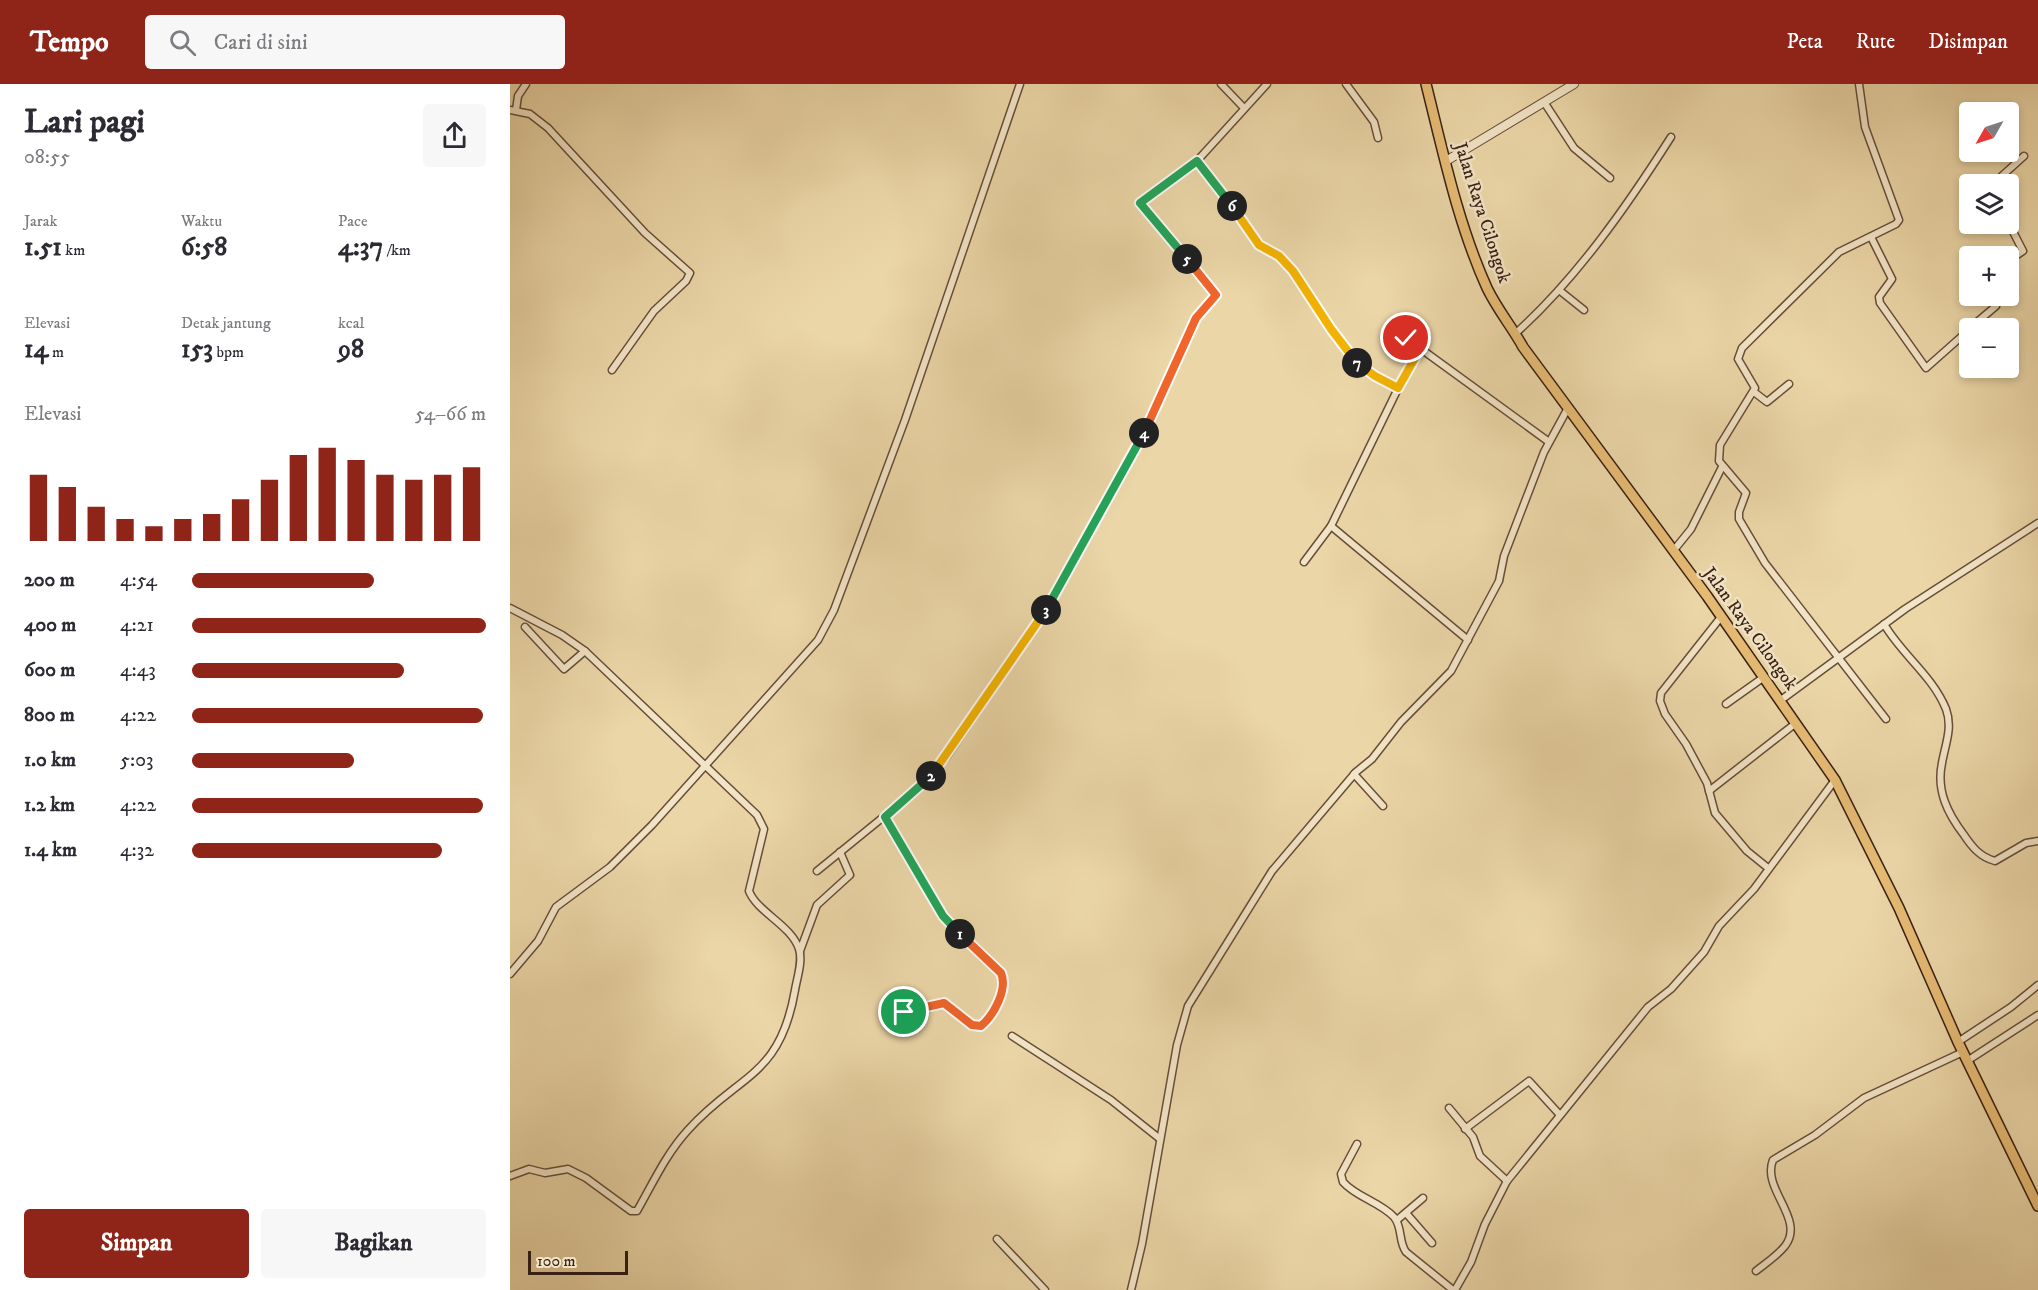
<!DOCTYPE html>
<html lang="id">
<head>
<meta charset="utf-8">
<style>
	:root { --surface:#fff; --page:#f7f7f7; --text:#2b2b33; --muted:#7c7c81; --accent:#8f2418 }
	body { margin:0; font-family:"IM FELL DW Pica",serif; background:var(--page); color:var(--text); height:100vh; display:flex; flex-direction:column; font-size:22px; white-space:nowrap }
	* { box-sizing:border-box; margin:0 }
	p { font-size:20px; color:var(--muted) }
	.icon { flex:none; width:33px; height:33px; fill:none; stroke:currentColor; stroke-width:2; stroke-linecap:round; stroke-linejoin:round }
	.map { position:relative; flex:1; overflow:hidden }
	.side { display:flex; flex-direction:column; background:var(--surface); width:510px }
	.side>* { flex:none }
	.needle { width:39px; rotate:231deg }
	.controls { position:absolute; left:1449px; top:18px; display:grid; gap:12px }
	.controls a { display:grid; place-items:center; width:60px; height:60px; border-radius:6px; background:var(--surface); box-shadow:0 3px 9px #0003; font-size:30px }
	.scale { position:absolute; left:18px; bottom:15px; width:100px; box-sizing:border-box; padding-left:6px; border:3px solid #3b2114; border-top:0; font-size:16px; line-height:21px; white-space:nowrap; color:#3b2114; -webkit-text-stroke:4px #f2e4c6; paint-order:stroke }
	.pin { position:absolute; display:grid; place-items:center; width:51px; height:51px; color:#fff; margin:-26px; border:3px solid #fff; border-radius:50%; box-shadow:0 2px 6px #0007 }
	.km { position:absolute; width:30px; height:30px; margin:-15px; border-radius:50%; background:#222; color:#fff; font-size:16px; line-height:30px; text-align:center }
	.round { display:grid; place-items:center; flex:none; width:63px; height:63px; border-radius:6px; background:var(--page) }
	.headline { display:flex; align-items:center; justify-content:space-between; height:102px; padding:0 24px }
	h1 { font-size:33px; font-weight:700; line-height:45px }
	.figures { display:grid; grid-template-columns:repeat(3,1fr); gap:9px; height:102px; padding:6px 24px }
	.figures div { display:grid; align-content:center }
	.figures b { font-size:26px; font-weight:700 }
	.figures small { font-size:16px; font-weight:400 }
	.figures p { font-size:16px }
	.chart { height:168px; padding:12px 24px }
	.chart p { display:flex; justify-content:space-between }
	.chart svg { width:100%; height:108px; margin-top:6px; stroke:var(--accent); stroke-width:6 }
	.primary-button { display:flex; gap:12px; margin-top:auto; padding:12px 24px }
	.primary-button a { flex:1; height:69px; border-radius:6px; background:var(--accent); color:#fff; font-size:24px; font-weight:700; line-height:69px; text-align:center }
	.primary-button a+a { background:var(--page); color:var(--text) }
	ul { padding:0 24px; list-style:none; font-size:20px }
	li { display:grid; grid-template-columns:96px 72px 1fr; align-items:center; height:45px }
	li i { height:15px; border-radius:8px; background:var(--accent) }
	header { display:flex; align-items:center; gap:36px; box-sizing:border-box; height:84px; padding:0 30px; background:var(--accent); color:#fff }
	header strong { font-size:28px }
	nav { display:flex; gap:33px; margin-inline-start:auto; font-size:21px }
	.search { width:420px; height:54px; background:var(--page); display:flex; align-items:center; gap:15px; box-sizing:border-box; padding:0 21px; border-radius:6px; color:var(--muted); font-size:22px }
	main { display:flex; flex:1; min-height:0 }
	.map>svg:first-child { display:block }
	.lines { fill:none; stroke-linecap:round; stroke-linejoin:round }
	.minor-casing { stroke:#674e39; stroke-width:9 }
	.tertiary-casing { stroke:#674e39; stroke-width:10 }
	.trunk-casing { stroke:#3b2114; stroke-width:12 }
	.minor { stroke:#f2e4c6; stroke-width:6 }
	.tertiary { stroke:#f2e4c6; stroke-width:8 }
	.trunk { stroke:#e6bb74; stroke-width:9 }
	.split-1-casing { stroke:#fff; stroke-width:12 }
	.split-2-casing { stroke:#fff; stroke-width:12 }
	.split-3-casing { stroke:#fff; stroke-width:12 }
	.split-4-casing { stroke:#fff; stroke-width:12 }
	.split-5-casing { stroke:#fff; stroke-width:12 }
	.split-6-casing { stroke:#fff; stroke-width:12 }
	.split-7-casing { stroke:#fff; stroke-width:12 }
	.split-8-casing { stroke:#fff; stroke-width:12 }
	.split-1 { stroke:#f0652b; stroke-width:8 }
	.split-2 { stroke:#22a559; stroke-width:8 }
	.split-3 { stroke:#f5b400; stroke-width:8 }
	.split-4 { stroke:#22a559; stroke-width:8 }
	.split-5 { stroke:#f0652b; stroke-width:8 }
	.split-6 { stroke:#22a559; stroke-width:8 }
	.split-7 { stroke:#f5b400; stroke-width:8 }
	.split-8 { stroke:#f5b400; stroke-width:8 }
	.labels { text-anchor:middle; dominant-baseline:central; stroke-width:5; stroke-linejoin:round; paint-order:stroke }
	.street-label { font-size:18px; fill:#3b2114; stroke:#f2e4c6 }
</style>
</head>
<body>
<header>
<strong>Tempo</strong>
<div class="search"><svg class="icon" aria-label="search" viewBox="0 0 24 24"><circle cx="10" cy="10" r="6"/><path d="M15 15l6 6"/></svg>Cari di sini</div>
<nav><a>Peta</a><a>Rute</a><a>Disimpan</a></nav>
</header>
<main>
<section class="side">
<div class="headline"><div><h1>Lari pagi</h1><p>08:55</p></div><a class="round"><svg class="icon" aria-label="share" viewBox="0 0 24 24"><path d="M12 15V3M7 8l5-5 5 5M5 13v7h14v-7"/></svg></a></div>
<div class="figures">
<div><p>Jarak</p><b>1.51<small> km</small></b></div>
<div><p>Waktu</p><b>6:58</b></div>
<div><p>Pace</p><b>4:37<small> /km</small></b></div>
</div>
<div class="figures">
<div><p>Elevasi</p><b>14<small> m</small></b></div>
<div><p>Detak jantung</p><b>153<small> bpm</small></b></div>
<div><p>kcal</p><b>98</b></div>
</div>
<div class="chart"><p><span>Elevasi</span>54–66 m</p>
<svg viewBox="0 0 160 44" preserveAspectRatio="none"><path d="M5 44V17M15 44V22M25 44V30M35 44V35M45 44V38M55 44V35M65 44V33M75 44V27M85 44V19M95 44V9M105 44V6M115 44V11M125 44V17M135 44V19M145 44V17M155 44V14"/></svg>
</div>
<ul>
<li><b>200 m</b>4:54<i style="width:62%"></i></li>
<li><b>400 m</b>4:21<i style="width:100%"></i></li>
<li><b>600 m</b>4:43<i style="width:72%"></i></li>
<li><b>800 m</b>4:22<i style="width:99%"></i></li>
<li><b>1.0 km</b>5:03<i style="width:55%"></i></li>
<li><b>1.2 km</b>4:22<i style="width:99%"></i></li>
<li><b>1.4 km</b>4:32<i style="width:85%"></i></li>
</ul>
<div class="primary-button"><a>Simpan</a><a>Bagikan</a></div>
</section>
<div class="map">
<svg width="1528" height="1206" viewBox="0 0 1528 1206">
	<rect width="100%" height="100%" fill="#ebd6a7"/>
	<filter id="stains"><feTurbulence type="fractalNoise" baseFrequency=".00333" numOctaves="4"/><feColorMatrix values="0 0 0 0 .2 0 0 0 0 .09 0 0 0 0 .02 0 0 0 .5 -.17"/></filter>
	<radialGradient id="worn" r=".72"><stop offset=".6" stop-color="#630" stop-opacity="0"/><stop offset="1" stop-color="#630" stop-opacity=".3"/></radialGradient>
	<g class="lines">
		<defs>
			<g id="minor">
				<polyline points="711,0 734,24"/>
				<polyline points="836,0 864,38 868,54"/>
				<polyline points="1349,0 1355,43 1389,136 1386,140 1329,168 1232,264 1228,275 1245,304 1210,361 1209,377 1236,409 1229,428 1229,435 1255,479 1376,635"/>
				<polyline points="1034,18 1064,64 1100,94"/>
				<polyline points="0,26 20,30 38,44 135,149 180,189 176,197 144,227 102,286"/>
				<polyline points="6,26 8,12 16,0"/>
				<polyline points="687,77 749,161 769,172 783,187 821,245 847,278 865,292 888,304"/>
				<polyline points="1483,100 1514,72"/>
				<polyline points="1498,138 1513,167 1498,177"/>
				<polyline points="1361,153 1382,195 1369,213 1370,219 1416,284 1460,245"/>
				<polyline points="1049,206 1074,226"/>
				<polyline points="1460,244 1486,222 1481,212"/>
				<path d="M1006,249C1067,194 1117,122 1161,53"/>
				<polyline points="896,254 1039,358"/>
				<polyline points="1244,308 1257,318 1279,300"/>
				<polyline points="821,442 958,556"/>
				<polyline points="1164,466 1181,445 1212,383"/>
				<polyline points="794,478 821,442 897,286 910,265"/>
				<path d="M0,524L52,551L75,567L247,731L254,745L239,807C247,828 281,841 289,865C293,877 287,894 285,906C270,994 228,990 178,1046C156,1070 143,1099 127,1127H121L76,1094L58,1085L35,1089L19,1085L0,1092"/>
				<polyline points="1211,533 1151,609 1150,617 1155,630 1176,660 1197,699 1205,729 1237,767 1258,784"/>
				<path d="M1374,540C1392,571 1422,591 1436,625C1443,644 1435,661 1432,679C1426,707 1438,730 1454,751C1462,763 1470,773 1485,777L1516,759L1528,757"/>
				<polyline points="15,543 54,585 75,567"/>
				<polyline points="1271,616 1395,525 1528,439"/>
				<polyline points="1216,620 1254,593"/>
				<polyline points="844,690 873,722"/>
				<polyline points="1199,707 1286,639"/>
				<path d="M375,733L433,832L491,889C498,905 484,932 471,942L462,941L434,919L394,928L387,933"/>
				<polyline points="307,787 409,704 437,672 540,520 643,331 686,234 706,211 630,119 687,77 757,0"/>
				<polyline points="290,867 307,821 340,791 330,768"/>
				<polyline points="0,890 28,857 46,823 100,783 142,741 308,556 324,526 395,336 510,0"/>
				<polyline points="502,952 601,1016 650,1055"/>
				<polyline points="1448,958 1501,923 1528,901"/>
				<polyline points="1457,977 1528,931"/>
				<polyline points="939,1024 963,1053 970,1072 997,1097"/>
				<polyline points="955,1045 1019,997 1050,1031"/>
				<path d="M847,1060L831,1090L833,1098C846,1113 870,1118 884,1133C893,1144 888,1157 896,1168L943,1206"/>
				<polyline points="896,1129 922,1159"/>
				<polyline points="887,1136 913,1114"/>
				<polyline points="487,1155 535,1206"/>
				<path d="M1246,1187C1256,1179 1267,1172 1275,1162C1296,1135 1251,1105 1263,1076L1305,1051L1354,1014L1453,968"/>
				<polyline points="621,1206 632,1160 667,961 678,922 762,787 846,688 862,675 891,638 941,587 989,497 994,472 1034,368 1058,324"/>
				<polyline points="945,1206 961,1178 975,1140 997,1097 1138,923 1161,905 1194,868 1209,842 1244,805 1325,696"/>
			</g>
			<polyline id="tertiary" points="936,77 1064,0"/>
			<path id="trunk" d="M916,0C933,68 948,140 977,204C987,225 1002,243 1013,263L1197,512L1325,696L1389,824L1448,958L1528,1122"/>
		</defs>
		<!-- minor casing -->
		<use href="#minor" class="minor-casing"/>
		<!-- tertiary casing -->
		<use href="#tertiary" class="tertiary-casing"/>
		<!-- trunk casing -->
		<use href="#trunk" class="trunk-casing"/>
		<!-- minor -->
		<use href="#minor" class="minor"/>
		<!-- tertiary -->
		<use href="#tertiary" class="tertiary"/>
		<!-- trunk -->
		<use href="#trunk" class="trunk"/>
	</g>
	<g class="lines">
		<defs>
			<path id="split-1" d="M394,928L434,919L462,941L471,942C484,931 498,905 491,889L450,850"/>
			<polyline id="split-2" points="421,692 375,733 433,832 450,850"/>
			<polyline id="split-3" points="421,692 536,526"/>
			<polyline id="split-4" points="536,526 634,349"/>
			<polyline id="split-5" points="634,349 686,234 706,211 677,175"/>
			<polyline id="split-6" points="677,175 630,119 687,77 722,122"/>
			<polyline id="split-7" points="722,122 749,161 769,172 783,187 821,245 847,279"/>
			<polyline id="split-8" points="847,279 865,292 888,304 910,265 896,254"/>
		</defs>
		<!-- split-1 casing -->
		<use href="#split-1" class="split-1-casing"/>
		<!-- split-2 casing -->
		<use href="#split-2" class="split-2-casing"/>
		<!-- split-3 casing -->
		<use href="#split-3" class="split-3-casing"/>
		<!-- split-4 casing -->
		<use href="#split-4" class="split-4-casing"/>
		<!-- split-5 casing -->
		<use href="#split-5" class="split-5-casing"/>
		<!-- split-6 casing -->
		<use href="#split-6" class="split-6-casing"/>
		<!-- split-7 casing -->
		<use href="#split-7" class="split-7-casing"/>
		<!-- split-8 casing -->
		<use href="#split-8" class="split-8-casing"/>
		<!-- split-1 -->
		<use href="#split-1" class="split-1"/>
		<!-- split-2 -->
		<use href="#split-2" class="split-2"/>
		<!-- split-3 -->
		<use href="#split-3" class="split-3"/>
		<!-- split-4 -->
		<use href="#split-4" class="split-4"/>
		<!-- split-5 -->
		<use href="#split-5" class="split-5"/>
		<!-- split-6 -->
		<use href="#split-6" class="split-6"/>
		<!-- split-7 -->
		<use href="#split-7" class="split-7"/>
		<!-- split-8 -->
		<use href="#split-8" class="split-8"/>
	</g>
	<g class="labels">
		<!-- street labels -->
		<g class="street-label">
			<text transform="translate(972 129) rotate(72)">Jalan Raya Cilongok</text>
			<text transform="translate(1240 545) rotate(54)">Jalan Raya Cilongok</text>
		</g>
	</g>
	<rect width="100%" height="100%" filter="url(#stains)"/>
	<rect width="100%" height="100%" fill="url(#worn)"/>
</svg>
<div class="controls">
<a><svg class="needle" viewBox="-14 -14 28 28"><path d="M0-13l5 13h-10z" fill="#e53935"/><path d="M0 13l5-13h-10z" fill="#7c7c81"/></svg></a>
<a><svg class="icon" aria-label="layers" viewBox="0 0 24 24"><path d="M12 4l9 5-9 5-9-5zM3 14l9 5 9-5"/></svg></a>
<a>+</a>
<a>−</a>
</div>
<div class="scale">100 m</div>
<div class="pin" style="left:394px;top:928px;background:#1e9e55"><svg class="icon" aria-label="arrive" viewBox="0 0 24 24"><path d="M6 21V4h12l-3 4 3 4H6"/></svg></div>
<div class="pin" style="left:896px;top:254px;background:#d93025"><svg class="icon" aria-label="check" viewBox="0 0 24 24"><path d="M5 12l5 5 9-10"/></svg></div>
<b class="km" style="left:450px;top:850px">1</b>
<b class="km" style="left:421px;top:692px">2</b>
<b class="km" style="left:536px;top:526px">3</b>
<b class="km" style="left:634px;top:349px">4</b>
<b class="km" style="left:677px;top:175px">5</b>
<b class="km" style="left:722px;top:122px">6</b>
<b class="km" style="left:847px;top:279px">7</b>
</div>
</main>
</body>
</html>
